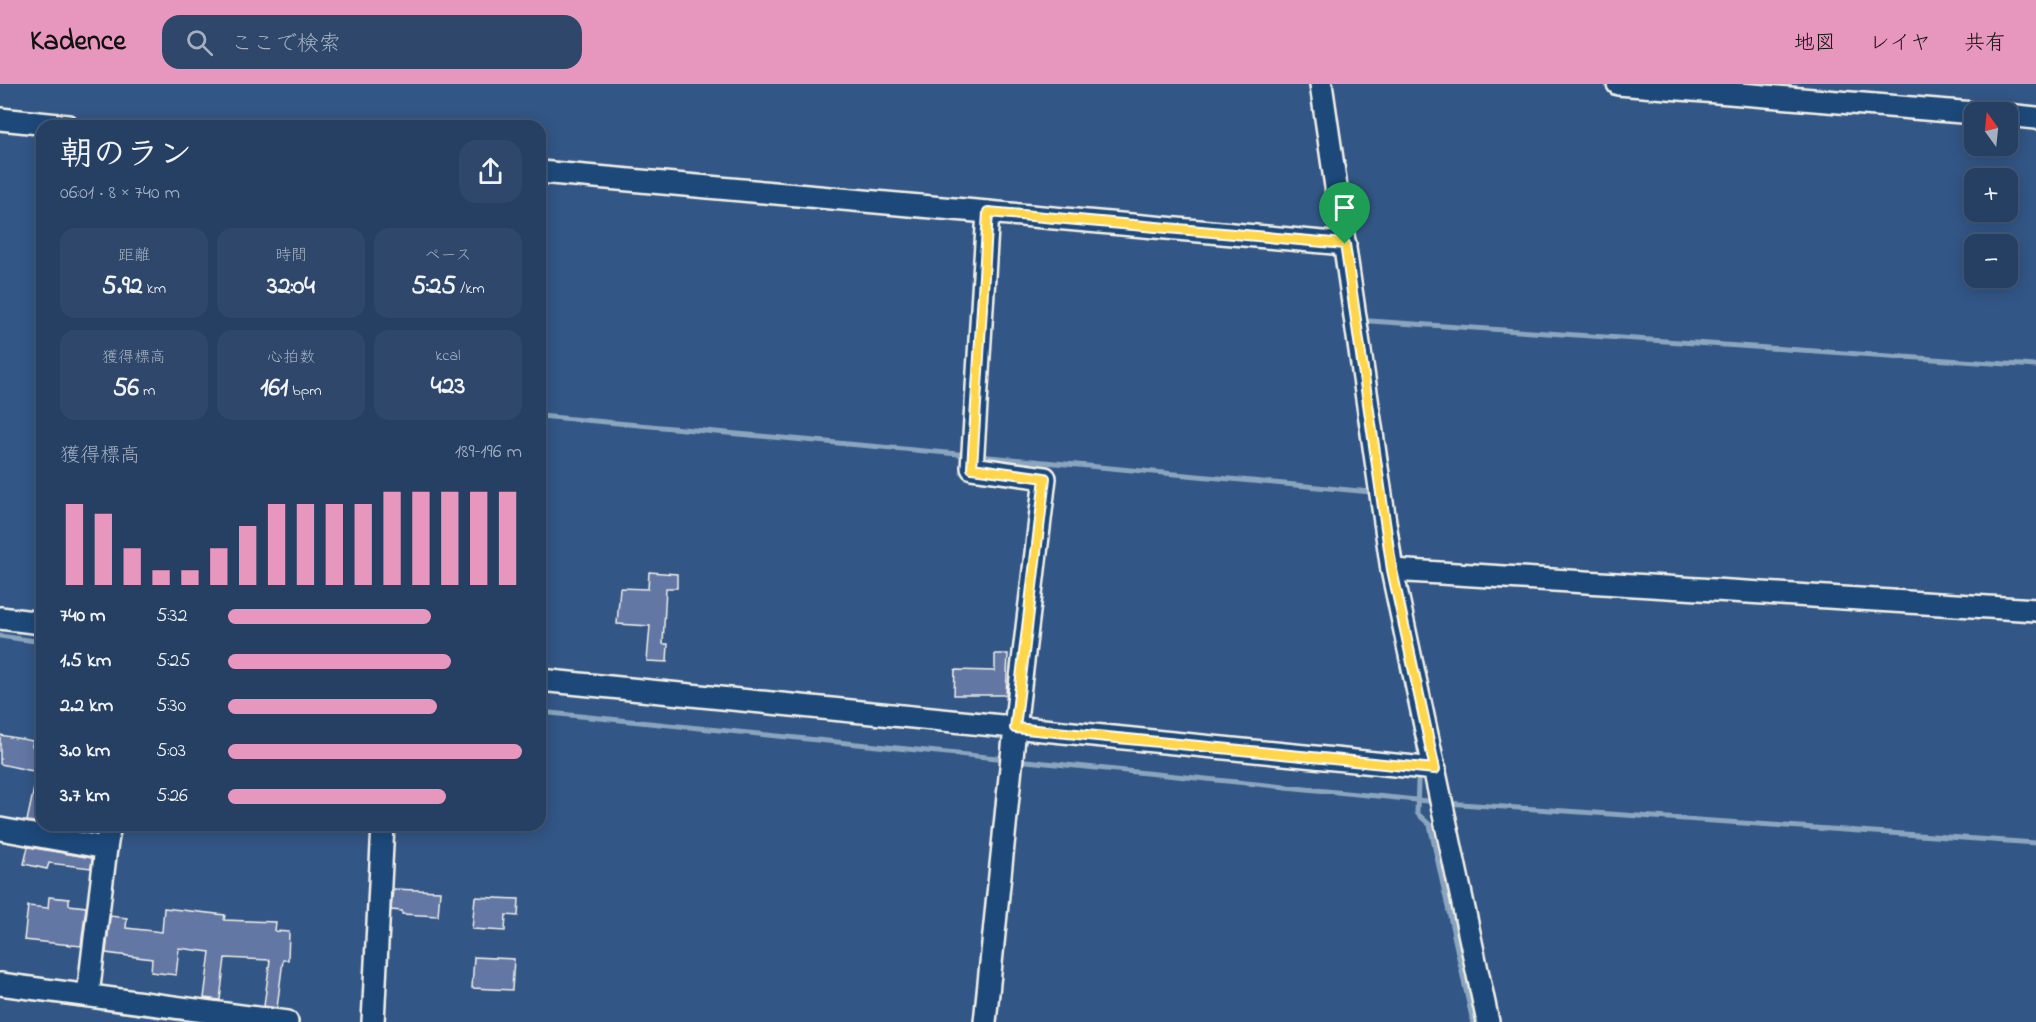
<!DOCTYPE html>
<html lang="ja">
<head>
<meta charset="utf-8">
<style>
	:root { --surface:#264064; --page:#2e476a; --text:#f1f3f6; --muted:#a4afbf; --line:#425978; --accent:#e797bd }
	body { margin:0; font-family:"Indie Flower","Klee One",sans-serif; background:var(--page); color:var(--text); height:100vh; display:flex; flex-direction:column; font-size:22px; white-space:nowrap }
	* { box-sizing:border-box; margin:0 }
	p { font-size:20px; color:var(--muted) }
	.icon { flex:none; width:33px; height:33px; fill:none; stroke:currentColor; stroke-width:2; stroke-linecap:round; stroke-linejoin:round }
	.map { position:relative; flex:1; overflow:hidden }
	.panel { position:absolute; left:36px; top:36px; width:510px; height:711px; display:flex; flex-direction:column; background:var(--surface); border-radius:18px; box-shadow:0 3px 15px #0003,0 0 0 2px var(--line) }
	.panel>* { flex:none }
	.needle { width:39px; rotate:345deg }
	.tools { position:absolute; left:1964px; top:18px; display:grid; gap:12px }
	.tools a { display:grid; place-items:center; width:54px; height:54px; border-radius:12px; background:var(--surface); box-shadow:0 3px 15px #0003,0 0 0 2px var(--line); font-size:30px }
	.pin { position:absolute; display:grid; place-items:center; width:51px; height:51px; color:#fff; margin:-62px -26px; border-radius:50% 50% 50% 0; rotate:-45deg; box-shadow:0 0 6px #0007 }
	.pin .icon { rotate:45deg }
	.round { display:grid; place-items:center; flex:none; width:63px; height:63px; border-radius:18px; background:var(--page) }
	.head { display:flex; align-items:center; justify-content:space-between; height:102px; padding:0 24px }
	h1 { font-size:33px; font-weight:700; line-height:45px }
	.stats { display:grid; grid-template-columns:repeat(3,1fr); gap:9px; height:102px; padding:6px 24px }
	.stats div { display:grid; align-content:center; border-radius:15px; background:var(--page); text-align:center }
	.stats b { font-size:26px; font-weight:700 }
	.stats small { font-size:16px; font-weight:400 }
	.stats p { font-size:16px }
	.chart { height:168px; padding:12px 24px }
	.chart p { display:flex; justify-content:space-between }
	.chart svg { width:100%; height:108px; margin-top:6px; stroke:var(--accent); stroke-width:6 }
	ul { padding:0 24px; list-style:none; font-size:20px }
	li { display:grid; grid-template-columns:96px 72px 1fr; align-items:center; height:45px }
	li i { height:15px; border-radius:8px; background:var(--accent) }
	header { display:flex; align-items:center; gap:36px; box-sizing:border-box; height:84px; padding:0 30px; background:var(--accent); color:#111 }
	header strong { font-size:28px }
	nav { display:flex; gap:33px; margin-inline-start:auto; font-size:21px }
	.search { width:420px; height:54px; background:var(--page); display:flex; align-items:center; gap:15px; box-sizing:border-box; padding:0 21px; border-radius:18px; color:var(--muted); font-size:22px }
	.map>svg:first-child { display:block }
	.lines { fill:none; stroke-linecap:round; stroke-linejoin:round }
	.stream { stroke:#8aa5bd; stroke-width:5 }
	.building { fill:#6377a5; stroke:#f4f1e8; stroke-width:1.5 }
	.street-casing { stroke:#f4f1e8; stroke-width:26 }
	.street { stroke:#1f4a7a; stroke-width:21 }
	.route-casing { stroke:#fff; stroke-width:12 }
	.route { stroke:#ffd54a; stroke-width:8 }
</style>
</head>
<body>
<header>
<strong>Kadence</strong>
<div class="search"><svg class="icon" aria-label="search" viewBox="0 0 24 24"><circle cx="10" cy="10" r="6"/><path d="M15 15l6 6"/></svg>ここで検索</div>
<nav><a>地図</a><a>レイヤ</a><a>共有</a></nav>
</header>
<div class="map">
<svg width="2036" height="938" viewBox="0 0 2036 938">
	<rect width="100%" height="100%" fill="#325686"/>
	<filter id="ink" filterUnits="userSpaceOnUse"><feTurbulence type="fractalNoise" baseFrequency=".0167" numOctaves="2"/><feDisplacementMap in="SourceGraphic" scale="12" xChannelSelector="R" yChannelSelector="G"/><feConvolveMatrix kernelMatrix="1 2 1 2 8 2 1 2 1" color-interpolation-filters="sRGB"/></filter>
	<g filter="url(#ink)">
		<g class="lines">
			<!-- stream -->
			<g class="stream">
				<polyline points="1974,20 2003,22"/>
				<polyline points="1370,237 2036,282"/>
				<polyline points="540,332 969,371"/>
				<polyline points="978,372 1371,408 1372,412"/>
				<polyline points="0,552 42,558"/>
				<polyline points="1411,624 1420,672"/>
				<polyline points="540,628 1007,675"/>
				<polyline points="1016,676 1437,718"/>
				<polyline points="1418,697 1417,729 1430,741 1473,938"/>
				<polyline points="1446,719 2036,759"/>
				<polyline points="34,915 202,938"/>
			</g>
		</g>
		<!-- building -->
		<g class="building">
			<polygon points="649,488 677,490 677,504 666,504 663,560 668,560 667,578 647,577 650,542 617,540 620,504 648,505"/>
			<polygon points="995,570 1008,570 1006,611 954,611 955,586 995,587"/>
			<polygon points="0,651 33,657 32,662 42,665 42,689 0,680"/>
			<polygon points="36,695 42,695 40,739 27,737"/>
			<polygon points="28,763 92,774 91,784 49,779 47,785 24,780"/>
			<polygon points="393,805 440,807 438,832 402,830 402,827 391,826"/>
			<polygon points="49,813 69,815 69,821 86,823 81,862 24,856 28,822 48,824"/>
			<polygon points="475,813 519,815 518,832 506,831 505,847 472,845"/>
			<polygon points="164,824 225,831 224,836 276,838 275,847 289,848 288,876 283,876 277,924 264,922 270,876 225,874 220,916 204,914 210,868 179,864 176,891 151,888 152,875 106,869 110,832 127,834 126,844 162,848"/>
			<polygon points="474,873 514,875 512,906 472,904"/>
		</g>
		<g class="lines">
			<defs>
				<g id="street">
					<polyline points="1321,0 1392,486 1488,938"/>
					<polyline points="1618,0 1974,29"/>
					<polyline points="2007,31 2036,34"/>
					<polyline points="0,35 68,42"/>
					<polyline points="540,88 1345,160"/>
					<polyline points="1392,486 2036,526"/>
					<polyline points="0,534 42,539"/>
					<polyline points="540,596 1435,685"/>
					<polyline points="0,745 106,764 88,911"/>
					<polyline points="106,764 110,741"/>
					<polyline points="0,900 287,938"/>
					<polyline points="373,938 383,741"/>
					<polyline points="985,938 1015,644 1045,394 972,384 988,128"/>
				</g>
			</defs>
			<!-- street casing -->
			<use href="#street" class="street-casing"/>
			<!-- street -->
			<use href="#street" class="street"/>
		</g>
	</g>
	<g class="lines" filter="url(#ink)">
		<defs>
			<polygon id="route" points="988,128 1345,160 1392,486 1435,685 1015,644 1045,394 972,384"/>
		</defs>
		<!-- route casing -->
		<use href="#route" class="route-casing"/>
		<!-- route -->
		<use href="#route" class="route"/>
	</g>
</svg>
<div class="tools">
<a><svg class="needle" viewBox="-14 -14 28 28"><path d="M0-13l5 13h-10z" fill="#e53935"/><path d="M0 13l5-13h-10z" fill="#a4afbf"/></svg></a>
<a>+</a>
<a>−</a>
</div>
<div class="pin" style="left:1345px;top:160px;background:#1e9e55"><svg class="icon" aria-label="arrive" viewBox="0 0 24 24"><path d="M6 21V4h12l-3 4 3 4H6"/></svg></div>
<section class="panel">
<div class="head"><div><h1>朝のラン</h1><p>06:01 · 8 × 740 m</p></div><a class="round"><svg class="icon" aria-label="share" viewBox="0 0 24 24"><path d="M12 15V3M7 8l5-5 5 5M5 13v7h14v-7"/></svg></a></div>
<div class="stats">
<div><p>距離</p><b>5.92<small> km</small></b></div>
<div><p>時間</p><b>32:04</b></div>
<div><p>ペース</p><b>5:25<small> /km</small></b></div>
</div>
<div class="stats">
<div><p>獲得標高</p><b>56<small> m</small></b></div>
<div><p>心拍数</p><b>161<small> bpm</small></b></div>
<div><p>kcal</p><b>423</b></div>
</div>
<div class="chart"><p><span>獲得標高</span>189–196 m</p>
<svg viewBox="0 0 160 44" preserveAspectRatio="none"><path d="M5 44V11M15 44V15M25 44V29M35 44V38M45 44V38M55 44V29M65 44V20M75 44V11M85 44V11M95 44V11M105 44V11M115 44V6M125 44V6M135 44V6M145 44V6M155 44V6"/></svg>
</div>
<ul>
<li><b>740 m</b>5:32<i style="width:69%"></i></li>
<li><b>1.5 km</b>5:25<i style="width:76%"></i></li>
<li><b>2.2 km</b>5:30<i style="width:71%"></i></li>
<li><b>3.0 km</b>5:03<i style="width:100%"></i></li>
<li><b>3.7 km</b>5:26<i style="width:74%"></i></li>
</ul>
</section>
</div>
</body>
</html>
